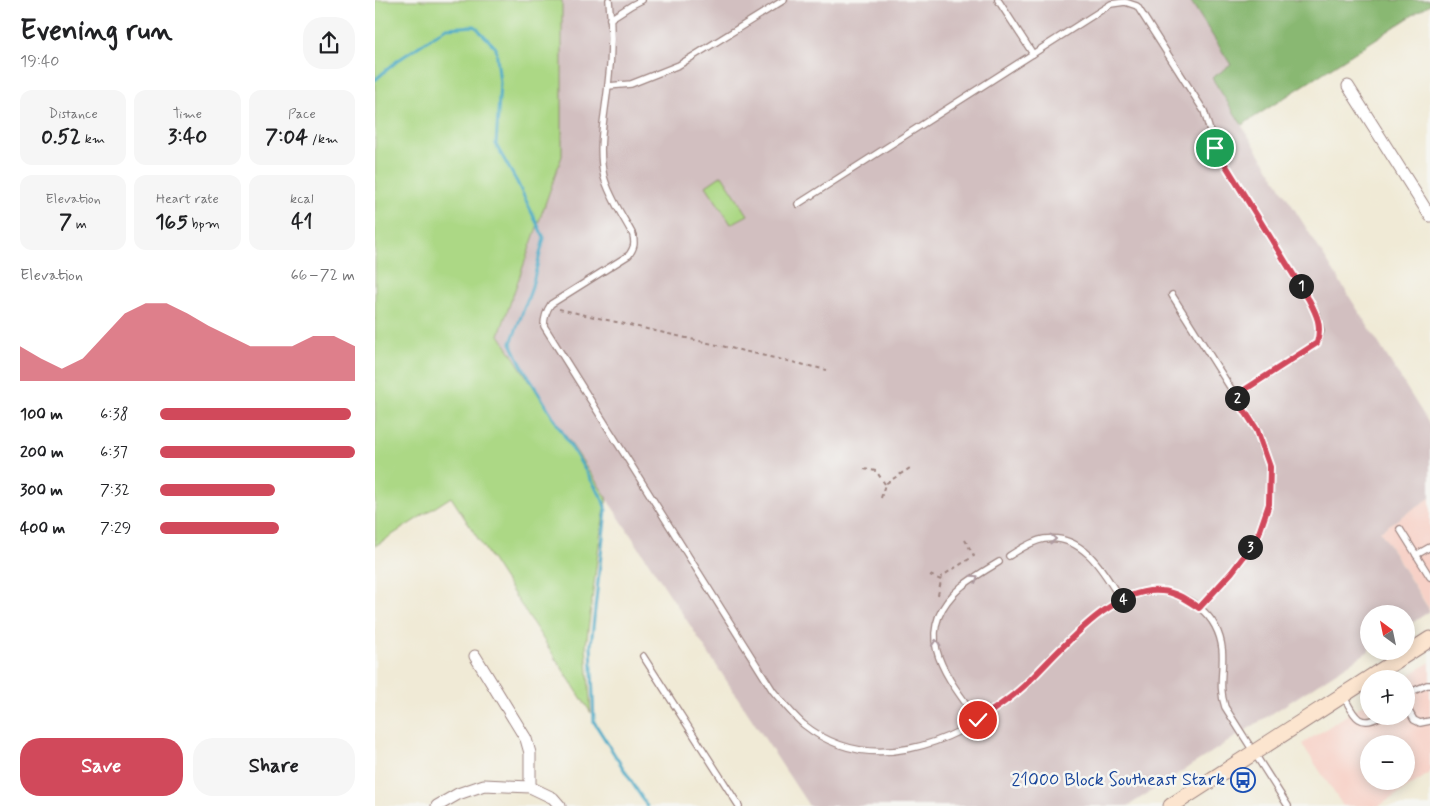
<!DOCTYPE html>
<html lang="en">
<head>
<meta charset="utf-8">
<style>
	:root { --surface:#fff; --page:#f6f6f6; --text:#202124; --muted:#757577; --accent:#d1495b }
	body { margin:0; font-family:Mynerve,sans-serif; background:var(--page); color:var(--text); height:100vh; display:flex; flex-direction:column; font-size:19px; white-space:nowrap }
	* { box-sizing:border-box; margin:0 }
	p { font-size:16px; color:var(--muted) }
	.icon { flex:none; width:28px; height:28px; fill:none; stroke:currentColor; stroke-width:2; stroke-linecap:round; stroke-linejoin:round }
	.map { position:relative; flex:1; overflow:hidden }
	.panel { display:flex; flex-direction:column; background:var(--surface); width:375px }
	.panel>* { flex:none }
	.needle { width:32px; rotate:327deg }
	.fabs { position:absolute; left:985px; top:605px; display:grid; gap:10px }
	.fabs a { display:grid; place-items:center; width:55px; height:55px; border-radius:50%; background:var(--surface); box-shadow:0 2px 12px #0003; font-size:25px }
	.pin { position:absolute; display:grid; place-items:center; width:42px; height:42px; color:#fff; margin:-21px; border:2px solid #fff; border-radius:50%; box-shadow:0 1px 5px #0007 }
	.km { position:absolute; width:25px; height:25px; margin:-12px; border-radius:50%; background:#222; color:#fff; font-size:14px; line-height:25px; text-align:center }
	.round { display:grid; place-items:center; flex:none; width:52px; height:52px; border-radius:20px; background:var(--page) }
	.head { display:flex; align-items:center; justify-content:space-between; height:85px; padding:0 20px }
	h1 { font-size:28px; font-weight:800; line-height:38px }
	.metrics { display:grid; grid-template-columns:repeat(3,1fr); gap:8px; height:85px; padding:5px 20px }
	.metrics div { display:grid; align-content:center; border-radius:12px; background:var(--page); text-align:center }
	.metrics b { font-size:21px; font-weight:800 }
	.metrics small { font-size:14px; font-weight:400 }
	.metrics p { font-size:14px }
	.chart { height:140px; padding:10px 20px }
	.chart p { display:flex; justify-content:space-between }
	.chart svg { width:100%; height:90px; margin-top:5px; fill:var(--accent); opacity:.7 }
	.button { display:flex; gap:10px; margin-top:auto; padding:10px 20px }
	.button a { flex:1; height:58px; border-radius:20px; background:var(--accent); color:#fff; font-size:20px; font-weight:800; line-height:58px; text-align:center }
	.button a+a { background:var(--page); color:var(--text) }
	ul { padding:0 20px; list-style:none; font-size:16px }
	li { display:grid; grid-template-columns:80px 60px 1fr; align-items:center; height:38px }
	li i { height:12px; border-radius:6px; background:var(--accent) }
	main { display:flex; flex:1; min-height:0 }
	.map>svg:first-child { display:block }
	.built { fill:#f7d1c7; fill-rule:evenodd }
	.industrial { fill:#d2bfc0 }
	.green { fill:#acd885; stroke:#7b7c58 }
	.forest { fill:#89b872; stroke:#6a6c4e }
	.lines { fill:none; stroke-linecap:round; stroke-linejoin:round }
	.stream { stroke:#46a9c6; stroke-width:3 }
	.lane-casing { stroke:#9d8480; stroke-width:8 }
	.street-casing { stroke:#9d8480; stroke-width:13 }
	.secondary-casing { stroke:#9d8480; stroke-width:17 }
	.path { stroke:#9d8480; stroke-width:2; stroke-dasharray:4 4; stroke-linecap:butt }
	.lane { stroke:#fff; stroke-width:5.5 }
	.street { stroke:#fff; stroke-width:11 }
	.secondary { stroke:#fce5cf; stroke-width:15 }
	.oneway { stroke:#ae9aa0 }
	.route-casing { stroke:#fff; stroke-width:10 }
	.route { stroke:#d1495b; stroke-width:6 }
	.labels { text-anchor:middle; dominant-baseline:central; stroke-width:5; stroke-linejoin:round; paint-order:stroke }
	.transit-label { font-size:18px; fill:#164399; stroke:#f6f6f2; text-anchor:end }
</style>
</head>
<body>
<main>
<section class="panel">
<div class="head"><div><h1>Evening run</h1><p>19:40</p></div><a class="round"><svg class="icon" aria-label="share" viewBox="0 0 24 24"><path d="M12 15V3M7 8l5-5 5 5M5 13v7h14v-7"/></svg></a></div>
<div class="metrics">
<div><p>Distance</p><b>0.52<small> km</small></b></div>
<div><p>Time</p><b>3:40</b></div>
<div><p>Pace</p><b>7:04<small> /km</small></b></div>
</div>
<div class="metrics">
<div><p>Elevation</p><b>7<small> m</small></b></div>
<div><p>Heart rate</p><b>165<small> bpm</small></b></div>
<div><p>kcal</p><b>41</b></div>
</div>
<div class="chart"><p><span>Elevation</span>66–72 m</p>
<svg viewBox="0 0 160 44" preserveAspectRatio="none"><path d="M0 44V27L10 33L20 38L30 33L40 22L50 11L60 6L70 6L80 11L90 17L100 22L110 27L120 27L130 27L140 22L150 22L160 27V44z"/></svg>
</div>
<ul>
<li><b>100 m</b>6:38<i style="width:98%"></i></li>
<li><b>200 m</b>6:37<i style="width:100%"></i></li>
<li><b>300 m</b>7:32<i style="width:59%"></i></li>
<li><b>400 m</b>7:29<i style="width:61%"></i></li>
</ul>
<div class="button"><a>Save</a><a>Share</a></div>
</section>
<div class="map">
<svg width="1055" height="806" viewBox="0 0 1055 806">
	<rect width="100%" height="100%" fill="#f6f6f2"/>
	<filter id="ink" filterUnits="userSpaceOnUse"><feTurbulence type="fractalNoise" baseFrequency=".02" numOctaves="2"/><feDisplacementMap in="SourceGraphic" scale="10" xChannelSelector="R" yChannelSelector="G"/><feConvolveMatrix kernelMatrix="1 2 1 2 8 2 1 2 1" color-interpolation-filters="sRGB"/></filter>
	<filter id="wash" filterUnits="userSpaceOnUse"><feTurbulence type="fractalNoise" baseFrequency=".0096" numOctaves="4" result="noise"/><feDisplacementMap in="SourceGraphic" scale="20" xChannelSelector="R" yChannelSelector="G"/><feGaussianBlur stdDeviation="1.12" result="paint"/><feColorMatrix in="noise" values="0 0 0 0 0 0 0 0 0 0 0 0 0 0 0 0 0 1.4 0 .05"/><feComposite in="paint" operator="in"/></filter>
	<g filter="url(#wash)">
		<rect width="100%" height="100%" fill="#f0ead6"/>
		<!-- built -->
		<g class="built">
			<polygon points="1055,498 1055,610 1005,531"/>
			<path d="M1055,662V773L1004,806H968L927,744L994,701V716H1031V679H1028ZM994,744H1031V781H994Z"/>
		</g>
		<!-- industrial -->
		<polygon class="industrial" points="187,0 815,0 856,65 837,78 1055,425 1055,498 1005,531 1055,611 1031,627 1031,614 994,614 994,651 753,806 434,806 124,335 187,156"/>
		<!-- green -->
		<g class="green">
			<polygon points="0,0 187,0 187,156 124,335 232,498 225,537 211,646 216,713 76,497 0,546"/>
			<polygon points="347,175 373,215 356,224 331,186"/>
		</g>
		<!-- forest -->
		<polygon class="forest" points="815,0 1055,0 1055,4 867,125 837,78 856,65"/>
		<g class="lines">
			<!-- stream -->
			<polyline class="stream" points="0,80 22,61 71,28 100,26 121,48 125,83 121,145 142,182 169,238 156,290 136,343 146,364 227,498 231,510 216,645 219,722 272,806"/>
		</g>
	</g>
	<g filter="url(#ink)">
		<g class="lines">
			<defs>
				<g id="lane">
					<path d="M234,0C237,28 237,56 233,85C230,115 222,146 229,177C235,198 248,216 258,235C260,244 259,248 254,255L176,304C171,311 169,317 169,326L398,691C408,703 417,714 428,724C494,777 577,745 635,698C679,663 724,590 785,591C791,591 797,594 803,596C818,600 833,613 840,626C856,656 840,678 850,707L913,806"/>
					<polyline points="623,0 658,54"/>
					<polyline points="235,19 257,5 267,0"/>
					<polyline points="233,86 256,84 304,65 409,0"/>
					<polyline points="423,204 736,4 750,2 762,6 829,111 840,148 942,314 946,331 942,343 861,396"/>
					<polyline points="797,295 882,430 895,467 894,504 882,539 857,572 824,608"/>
					<polyline points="1025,529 1055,577"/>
					<polyline points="1041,555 1055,547"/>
					<path d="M634,556C644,550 656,541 669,539C708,533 729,572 746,600"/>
					<polyline points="268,656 364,806"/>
					<polyline points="1008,669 1014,679"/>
					<polyline points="1031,694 1052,685 1055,685"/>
					<path d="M968,695C978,713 983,730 1006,716"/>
					<polyline points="1031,706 1039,720 1045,723 1055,721"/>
					<path d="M603,720C572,677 533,633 586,587C597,578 611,570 624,562"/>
				</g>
				<g id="street">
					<polyline points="973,86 1055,216"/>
					<polyline points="100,656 151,739 155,753 155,787"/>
					<polyline points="62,806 83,794 109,785 155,787 178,798 185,806"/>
				</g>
				<polyline id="secondary" points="796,806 1055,639"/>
			</defs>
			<!-- lane casing -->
			<use href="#lane" class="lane-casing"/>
			<!-- street casing -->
			<use href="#street" class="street-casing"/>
			<!-- secondary casing -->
			<use href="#secondary" class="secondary-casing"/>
			<!-- path -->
			<g class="path">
				<polyline points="184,309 452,370"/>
				<polyline points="489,469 501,471 510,484"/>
				<polyline points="506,498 510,484 535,468"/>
				<polyline points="555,575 566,580"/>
				<polyline points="563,595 567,576 599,556 590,540"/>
			</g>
			<!-- lane -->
			<use href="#lane" class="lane"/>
			<!-- street -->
			<use href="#street" class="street"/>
			<!-- secondary -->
			<use href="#secondary" class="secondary"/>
		</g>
		<!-- one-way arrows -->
		<defs><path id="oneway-chevron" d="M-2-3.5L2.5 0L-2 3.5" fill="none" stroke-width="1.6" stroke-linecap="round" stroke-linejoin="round" transform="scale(1.25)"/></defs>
		<g class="oneway">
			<use href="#oneway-chevron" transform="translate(678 539) rotate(1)"/>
			<use href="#oneway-chevron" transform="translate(600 578) rotate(-33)"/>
			<use href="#oneway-chevron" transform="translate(561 643) rotate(-93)"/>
		</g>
	</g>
	<g class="lines" filter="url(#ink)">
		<defs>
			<path id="route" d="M603,720C620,709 635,699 649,686C683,654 736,585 787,591C801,592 813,601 824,608L857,572L882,539L894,504L895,467L882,430L860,396L942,343C947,325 942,315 934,300L840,148"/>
		</defs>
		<!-- route casing -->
		<use href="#route" class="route-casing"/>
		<!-- route -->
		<use href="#route" class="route"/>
	</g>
	<!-- icons -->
	<defs>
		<symbol id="bus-ring" viewBox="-11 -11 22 22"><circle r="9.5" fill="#f6f6f2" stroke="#1a4fb4" stroke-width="1.5"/><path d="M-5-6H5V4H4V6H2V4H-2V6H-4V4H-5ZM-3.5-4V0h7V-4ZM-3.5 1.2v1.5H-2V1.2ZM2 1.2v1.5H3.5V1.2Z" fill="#1a4fb4"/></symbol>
	</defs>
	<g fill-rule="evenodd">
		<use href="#bus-ring" x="854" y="766" width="28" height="28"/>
	</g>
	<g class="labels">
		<!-- transit labels -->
		<g class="transit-label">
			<text x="850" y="780">21000 Block Southeast Stark</text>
		</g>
	</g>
</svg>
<div class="fabs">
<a><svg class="needle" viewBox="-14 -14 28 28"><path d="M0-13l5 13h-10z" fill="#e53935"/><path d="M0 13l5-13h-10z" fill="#757577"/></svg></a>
<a>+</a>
<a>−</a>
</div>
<div class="pin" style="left:840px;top:148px;background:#1e9e55"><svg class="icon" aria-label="arrive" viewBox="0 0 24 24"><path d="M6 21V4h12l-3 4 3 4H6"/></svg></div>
<div class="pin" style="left:603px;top:720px;background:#d93025"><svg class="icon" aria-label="check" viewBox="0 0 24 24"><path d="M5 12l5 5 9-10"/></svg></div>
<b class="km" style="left:926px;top:286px">1</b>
<b class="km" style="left:862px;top:398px">2</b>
<b class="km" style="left:875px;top:547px">3</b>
<b class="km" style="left:748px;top:600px">4</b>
</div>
</main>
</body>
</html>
